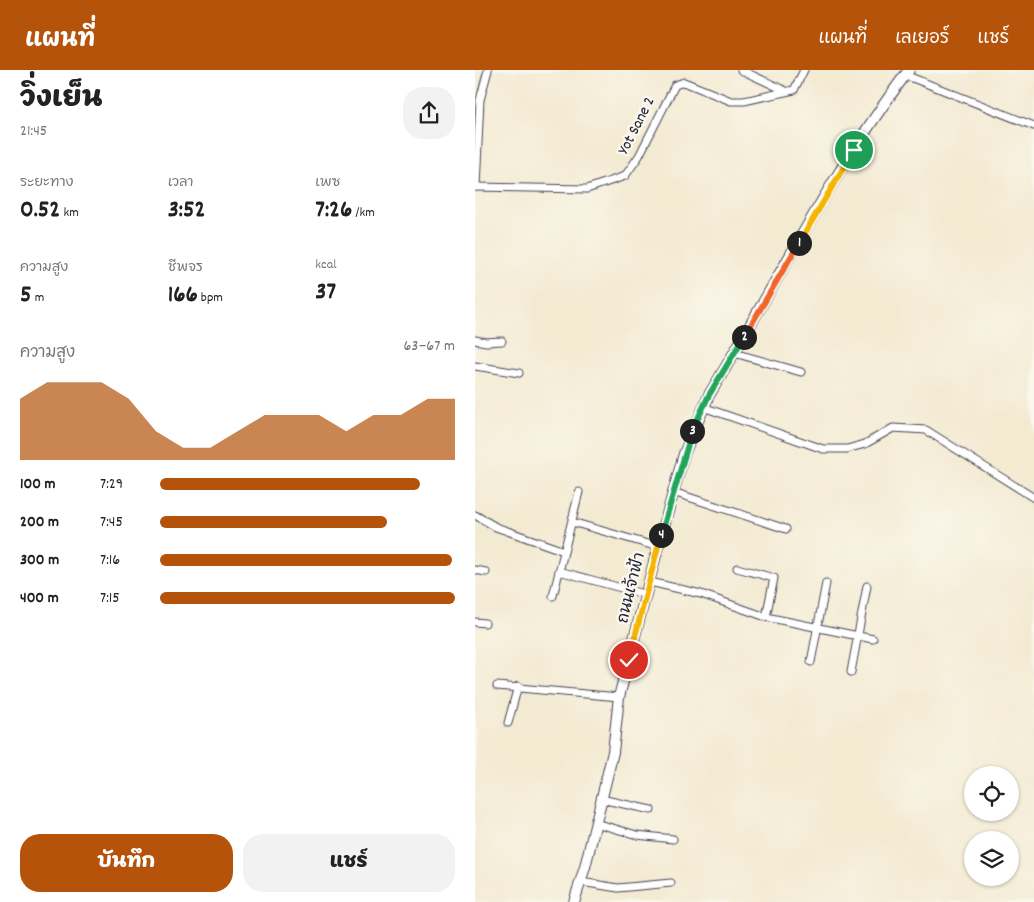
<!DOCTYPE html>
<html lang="th">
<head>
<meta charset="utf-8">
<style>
	:root { --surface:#fff; --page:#f2f2f2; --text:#222; --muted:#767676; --accent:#b45309 }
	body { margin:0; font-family:Dekko,"Playpen Sans Thai",sans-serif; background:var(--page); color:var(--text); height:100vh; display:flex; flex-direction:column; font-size:19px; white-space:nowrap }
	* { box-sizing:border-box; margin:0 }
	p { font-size:16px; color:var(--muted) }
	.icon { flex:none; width:28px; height:28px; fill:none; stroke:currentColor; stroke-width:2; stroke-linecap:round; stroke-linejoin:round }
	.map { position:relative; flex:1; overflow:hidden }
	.panel { display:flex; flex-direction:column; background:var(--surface); width:475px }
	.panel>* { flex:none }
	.fabs { position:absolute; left:489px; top:696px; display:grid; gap:10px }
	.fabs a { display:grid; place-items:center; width:55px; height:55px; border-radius:50%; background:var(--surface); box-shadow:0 1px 4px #0004; font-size:25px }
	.pin { position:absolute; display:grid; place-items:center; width:42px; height:42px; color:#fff; margin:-21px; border:2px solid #fff; border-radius:50%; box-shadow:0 1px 5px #0007 }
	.km { position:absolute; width:25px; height:25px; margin:-12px; border-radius:50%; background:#222; color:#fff; font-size:14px; line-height:25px; text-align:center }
	.round { display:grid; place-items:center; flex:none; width:52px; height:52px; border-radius:20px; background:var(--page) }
	.overview { display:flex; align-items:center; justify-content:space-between; height:85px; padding:0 20px }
	h1 { font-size:28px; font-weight:800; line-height:38px }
	.metrics { display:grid; grid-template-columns:repeat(3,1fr); gap:8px; height:85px; padding:5px 20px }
	.metrics div { display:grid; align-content:center }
	.metrics b { font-size:25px; font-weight:800 }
	.metrics small { font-size:14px; font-weight:400 }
	.metrics p { font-size:14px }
	.chart { height:140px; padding:10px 20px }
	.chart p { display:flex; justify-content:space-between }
	.chart svg { width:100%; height:90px; margin-top:5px; fill:var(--accent); opacity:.7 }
	.action { display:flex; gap:10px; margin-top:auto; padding:10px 20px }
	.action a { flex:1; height:58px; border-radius:20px; background:var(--accent); color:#fff; font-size:20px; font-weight:800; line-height:58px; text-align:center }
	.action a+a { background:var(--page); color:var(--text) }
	ul { padding:0 20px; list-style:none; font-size:16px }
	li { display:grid; grid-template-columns:80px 60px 1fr; align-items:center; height:38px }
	li i { height:12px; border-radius:6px; background:var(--accent) }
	header { display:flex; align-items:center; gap:30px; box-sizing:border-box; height:70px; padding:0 25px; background:var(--accent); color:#fff }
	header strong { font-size:24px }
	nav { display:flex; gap:28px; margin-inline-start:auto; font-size:18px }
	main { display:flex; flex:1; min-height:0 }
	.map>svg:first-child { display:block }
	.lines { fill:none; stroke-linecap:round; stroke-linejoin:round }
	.street-casing { stroke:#414052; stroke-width:9 }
	.secondary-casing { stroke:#414052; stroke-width:12 }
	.street { stroke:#fff; stroke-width:7 }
	.secondary { stroke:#fff; stroke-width:10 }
	.split-1-casing { stroke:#fff; stroke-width:10 }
	.split-2-casing { stroke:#fff; stroke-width:10 }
	.split-3-casing { stroke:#fff; stroke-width:10 }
	.split-4-casing { stroke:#fff; stroke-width:10 }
	.split-5-casing { stroke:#fff; stroke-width:10 }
	.split-1 { stroke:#f5b400; stroke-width:6 }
	.split-2 { stroke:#f0652b; stroke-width:6 }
	.split-3 { stroke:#22a559; stroke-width:6 }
	.split-4 { stroke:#22a559; stroke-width:6 }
	.split-5 { stroke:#f5b400; stroke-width:6 }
	.labels { text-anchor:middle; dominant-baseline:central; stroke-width:5; stroke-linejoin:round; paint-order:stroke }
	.street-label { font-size:16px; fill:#22223b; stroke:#fbf7ec }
</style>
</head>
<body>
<header>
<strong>แผนที่</strong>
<nav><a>แผนที่</a><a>เลเยอร์</a><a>แชร์</a></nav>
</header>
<main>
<section class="panel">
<div class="overview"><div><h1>วิ่งเย็น</h1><p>21:45</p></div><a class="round"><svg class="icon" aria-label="share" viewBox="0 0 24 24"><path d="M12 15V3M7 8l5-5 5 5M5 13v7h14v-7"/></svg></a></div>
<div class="metrics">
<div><p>ระยะทาง</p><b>0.52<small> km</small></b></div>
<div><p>เวลา</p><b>3:52</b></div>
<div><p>เพซ</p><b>7:26<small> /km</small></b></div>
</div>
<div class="metrics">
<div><p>ความสูง</p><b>5<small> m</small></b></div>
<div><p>ชีพจร</p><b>166<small> bpm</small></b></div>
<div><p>kcal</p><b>37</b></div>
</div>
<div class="chart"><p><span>ความสูง</span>63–67 m</p>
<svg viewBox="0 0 160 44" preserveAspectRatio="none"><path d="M0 44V14L10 6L20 6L30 6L40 14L50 30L60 38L70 38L80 30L90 22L100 22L110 22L120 30L130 22L140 22L150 14L160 14V44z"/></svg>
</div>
<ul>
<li><b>100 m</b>7:29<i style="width:88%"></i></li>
<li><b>200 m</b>7:45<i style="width:77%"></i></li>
<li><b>300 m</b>7:16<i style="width:99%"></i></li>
<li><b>400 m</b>7:15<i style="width:100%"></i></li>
</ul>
<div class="action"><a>บันทึก</a><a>แชร์</a></div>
</section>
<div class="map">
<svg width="559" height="832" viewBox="0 0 559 832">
	<rect width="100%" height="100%" fill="#fbf7ec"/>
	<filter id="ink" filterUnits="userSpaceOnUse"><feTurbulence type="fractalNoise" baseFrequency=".02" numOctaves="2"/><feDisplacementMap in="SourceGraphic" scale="10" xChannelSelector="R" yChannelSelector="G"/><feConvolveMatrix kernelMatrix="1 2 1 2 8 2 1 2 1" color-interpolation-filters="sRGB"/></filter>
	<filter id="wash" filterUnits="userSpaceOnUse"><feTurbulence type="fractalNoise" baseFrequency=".0096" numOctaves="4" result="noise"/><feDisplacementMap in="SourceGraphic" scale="20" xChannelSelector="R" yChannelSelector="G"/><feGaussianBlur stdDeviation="1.12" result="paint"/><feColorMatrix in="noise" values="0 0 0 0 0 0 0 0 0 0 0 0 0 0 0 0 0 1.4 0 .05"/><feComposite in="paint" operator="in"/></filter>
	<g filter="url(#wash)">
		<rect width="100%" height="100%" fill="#f3ead2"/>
	</g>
	<g filter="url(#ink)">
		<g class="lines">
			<defs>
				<g id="street">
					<polyline points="266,0 309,20"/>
					<polyline points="430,5 559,56"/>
					<polyline points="0,117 112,119 150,106 164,86 200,15 209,12 256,31 269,31 319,20 329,0"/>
					<polyline points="1,117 5,30 13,0"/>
					<polyline points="0,270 11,272 27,271"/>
					<polyline points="259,283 326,302"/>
					<polyline points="0,296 44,303"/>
					<polyline points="228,337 348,379 372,379 390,374 418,358 451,360 559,428"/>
					<polyline points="198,422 311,459"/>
					<polyline points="0,445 21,457 89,481"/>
					<polyline points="97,452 183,477"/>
					<polyline points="262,498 299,508 291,547"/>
					<polyline points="0,500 11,502"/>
					<polyline points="84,501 172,525"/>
					<polyline points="175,512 226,524 291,547 398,569"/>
					<polyline points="78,526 104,422"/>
					<polyline points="0,552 10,553"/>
					<polyline points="336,592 351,513"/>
					<polyline points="376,602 392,516"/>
					<polyline points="22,616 144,627"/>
					<polyline points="33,653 43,616"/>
					<polyline points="126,729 176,740"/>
					<polyline points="120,753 162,765 198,769"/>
					<polyline points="106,812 143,818 196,813"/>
				</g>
				<path id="secondary" d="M99,832L110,797L138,682L144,627L183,477L209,384L234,325C300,217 357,101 434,0"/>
			</defs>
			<!-- street casing -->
			<use href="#street" class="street-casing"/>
			<!-- secondary casing -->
			<use href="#secondary" class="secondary-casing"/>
			<!-- street -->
			<use href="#street" class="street"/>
			<!-- secondary -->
			<use href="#secondary" class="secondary"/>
		</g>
	</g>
	<g class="lines" filter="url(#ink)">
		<defs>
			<polyline id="split-1" points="324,173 379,80"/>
			<polyline id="split-2" points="269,267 324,173"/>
			<polyline id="split-3" points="217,361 234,325 269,267"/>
			<polyline id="split-4" points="186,465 217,361"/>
			<polyline id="split-5" points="154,590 186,465"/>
		</defs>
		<!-- split-1 casing -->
		<use href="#split-1" class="split-1-casing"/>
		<!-- split-2 casing -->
		<use href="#split-2" class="split-2-casing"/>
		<!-- split-3 casing -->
		<use href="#split-3" class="split-3-casing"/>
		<!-- split-4 casing -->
		<use href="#split-4" class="split-4-casing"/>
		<!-- split-5 casing -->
		<use href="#split-5" class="split-5-casing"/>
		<!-- split-1 -->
		<use href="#split-1" class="split-1"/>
		<!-- split-2 -->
		<use href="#split-2" class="split-2"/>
		<!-- split-3 -->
		<use href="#split-3" class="split-3"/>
		<!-- split-4 -->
		<use href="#split-4" class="split-4"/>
		<!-- split-5 -->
		<use href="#split-5" class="split-5"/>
	</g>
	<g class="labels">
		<!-- street labels -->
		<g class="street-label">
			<text transform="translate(162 56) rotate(-63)">Yot Sane 2</text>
			<text transform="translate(157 518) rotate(-76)">ถนนเจ้าฟ้า</text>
		</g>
	</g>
</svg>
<div class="fabs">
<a><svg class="icon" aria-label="locate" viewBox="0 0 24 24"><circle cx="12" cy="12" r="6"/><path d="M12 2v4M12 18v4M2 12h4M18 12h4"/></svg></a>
<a><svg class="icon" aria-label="layers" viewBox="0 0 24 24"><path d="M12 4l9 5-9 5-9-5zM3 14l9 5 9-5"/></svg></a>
</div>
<div class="pin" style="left:379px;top:80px;background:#1e9e55"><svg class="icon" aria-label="arrive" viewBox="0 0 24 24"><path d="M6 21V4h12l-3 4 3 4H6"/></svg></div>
<div class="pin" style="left:154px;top:590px;background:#d93025"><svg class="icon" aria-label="check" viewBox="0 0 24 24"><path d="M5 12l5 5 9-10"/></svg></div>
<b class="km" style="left:324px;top:173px">1</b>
<b class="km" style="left:269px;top:267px">2</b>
<b class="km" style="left:217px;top:361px">3</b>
<b class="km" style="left:186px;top:465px">4</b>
</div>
</main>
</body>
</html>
